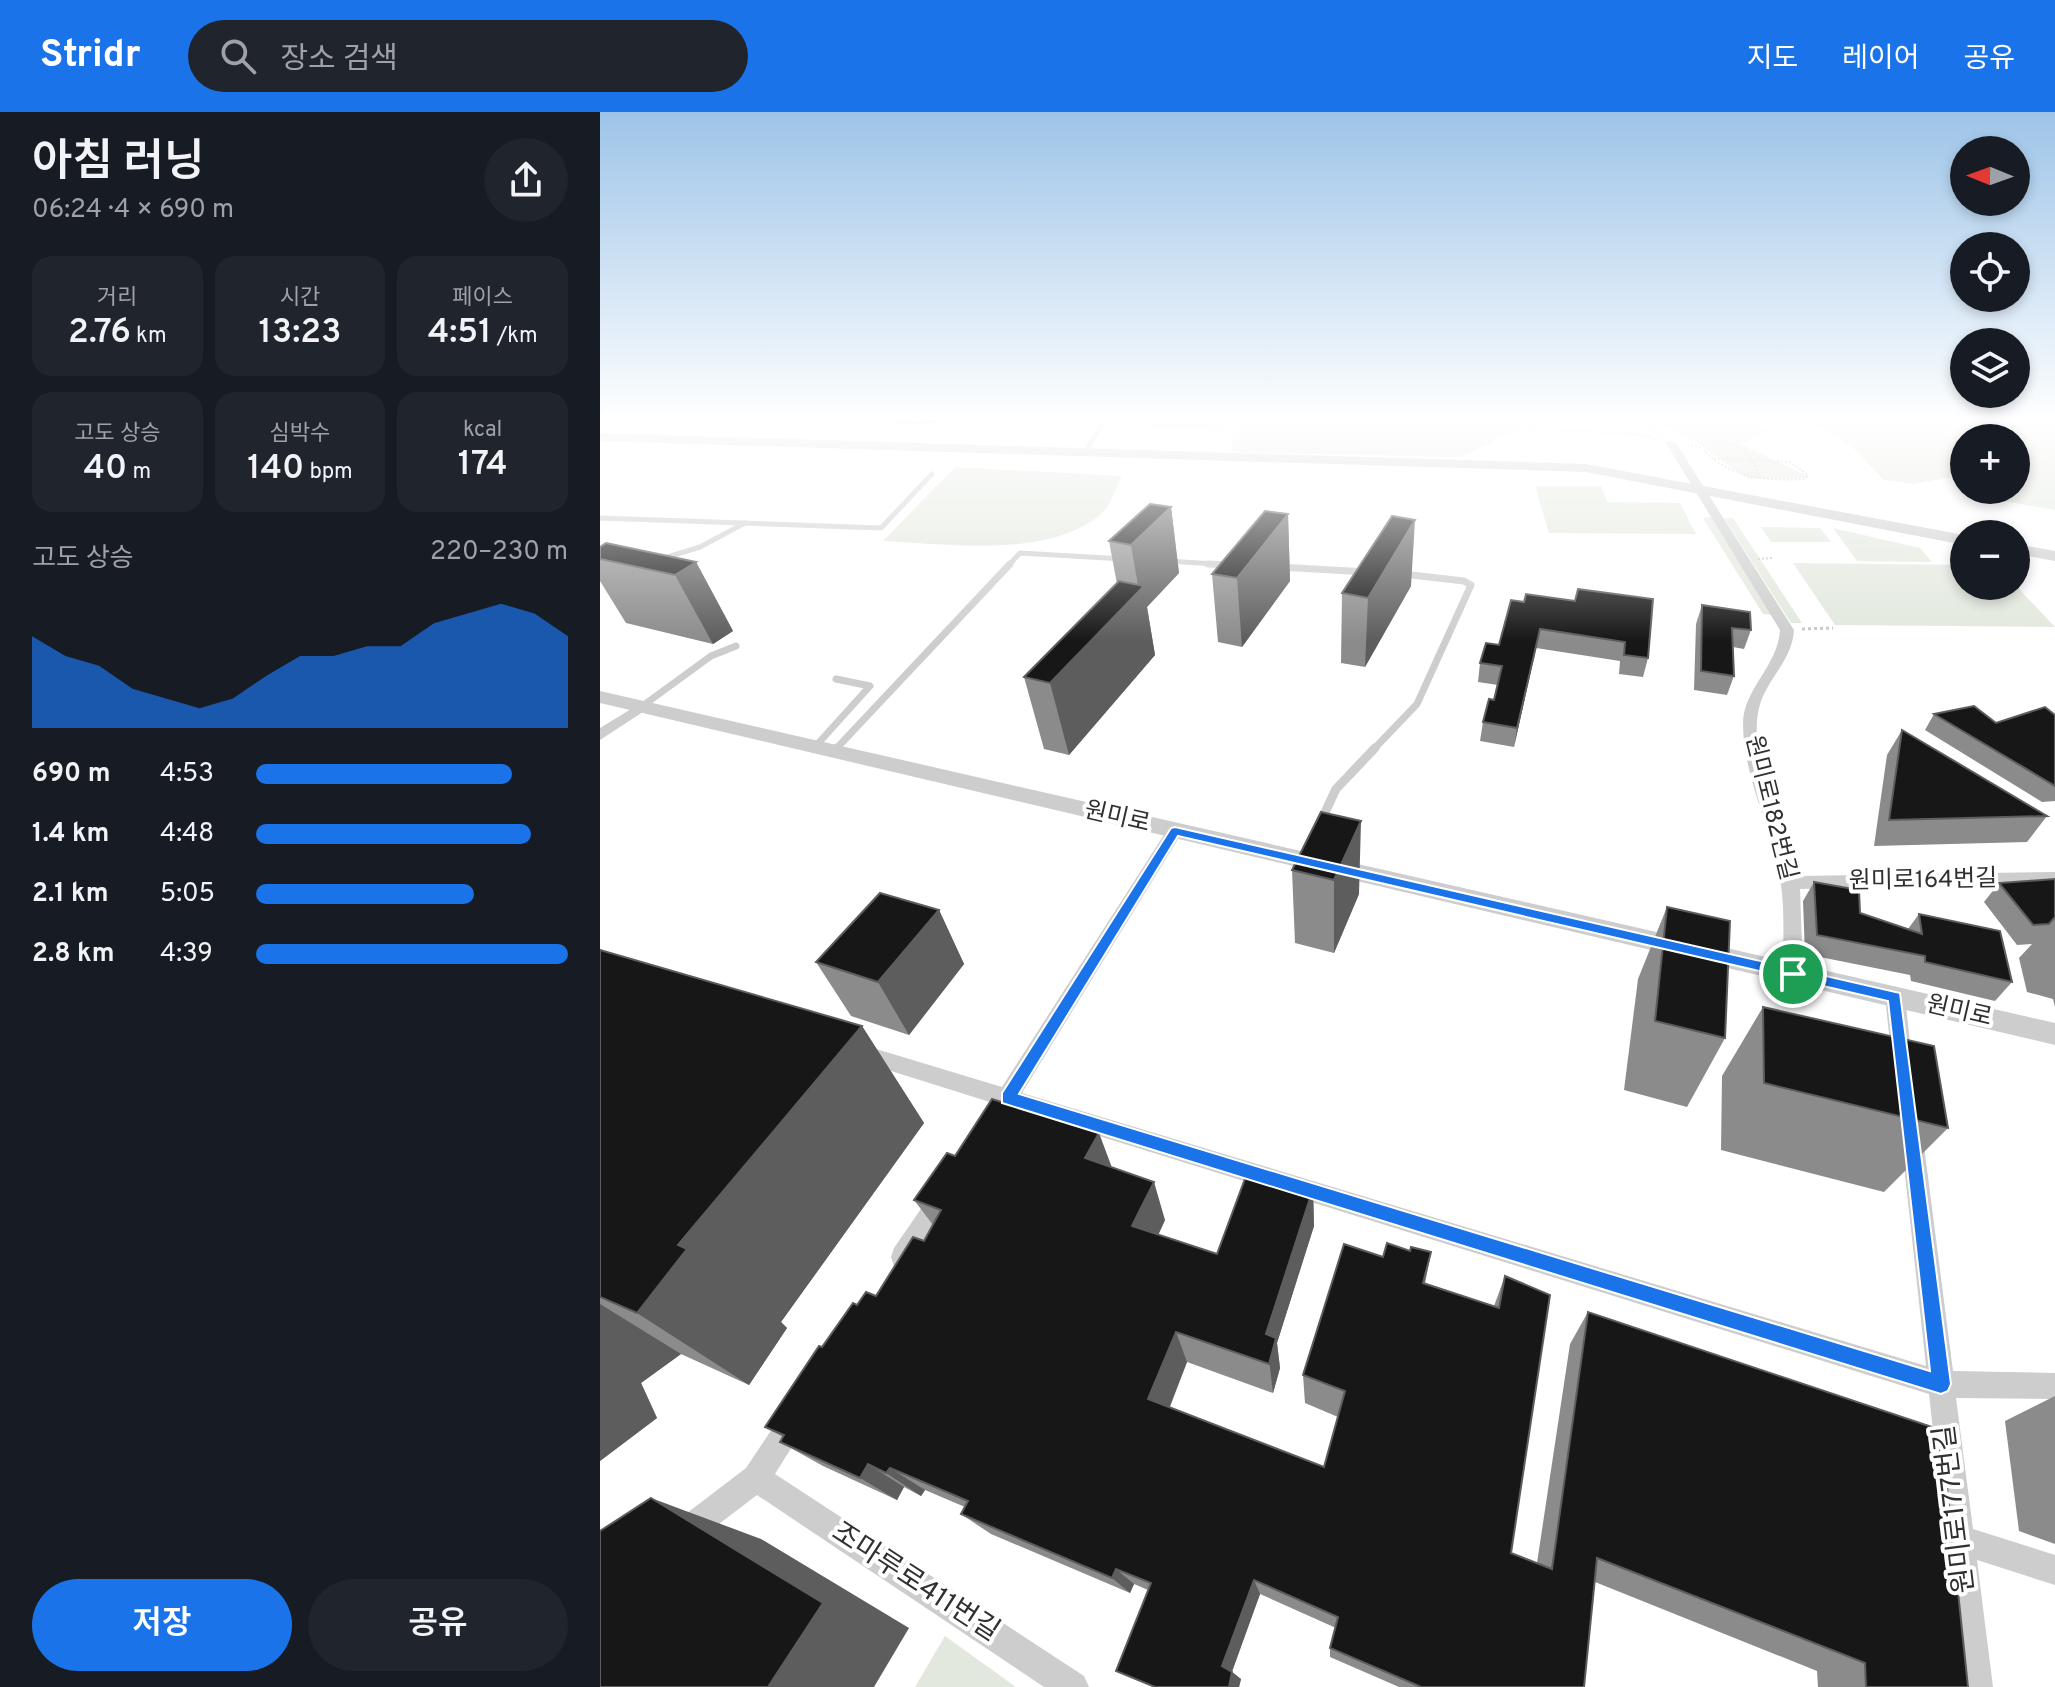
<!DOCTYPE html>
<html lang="ko">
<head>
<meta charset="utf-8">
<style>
	:root { --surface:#171b24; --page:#20242c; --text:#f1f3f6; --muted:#9ea1a6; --accent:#1a73e8 }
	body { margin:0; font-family:Overpass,"Noto Sans KR",sans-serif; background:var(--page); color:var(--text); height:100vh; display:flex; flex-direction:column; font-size:30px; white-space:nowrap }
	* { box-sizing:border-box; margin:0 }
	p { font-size:26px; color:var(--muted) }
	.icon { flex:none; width:44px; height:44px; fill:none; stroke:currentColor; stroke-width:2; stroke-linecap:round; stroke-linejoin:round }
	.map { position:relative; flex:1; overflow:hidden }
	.drawer { display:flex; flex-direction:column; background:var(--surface); width:600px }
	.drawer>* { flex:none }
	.needle { width:52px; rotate:271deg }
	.tools { position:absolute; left:1350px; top:24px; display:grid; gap:16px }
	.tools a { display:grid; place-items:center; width:80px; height:80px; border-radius:50%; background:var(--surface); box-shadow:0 4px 12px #0003; font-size:40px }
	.pin { position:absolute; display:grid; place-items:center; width:68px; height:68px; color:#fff; margin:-34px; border:4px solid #fff; border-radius:50%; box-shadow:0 2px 8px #0007 }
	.round { display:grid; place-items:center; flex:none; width:84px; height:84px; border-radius:42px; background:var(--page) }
	.overview { display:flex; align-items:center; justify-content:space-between; height:136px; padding:0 32px }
	h1 { font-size:44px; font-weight:600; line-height:60px }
	.stats { display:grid; grid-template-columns:repeat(3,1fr); gap:12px; height:136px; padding:8px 32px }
	.stats div { display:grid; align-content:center; border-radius:20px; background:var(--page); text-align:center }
	.stats b { font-size:34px; font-weight:600 }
	.stats small { font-size:22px; font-weight:400 }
	.stats p { font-size:22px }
	.chart { height:224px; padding:16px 32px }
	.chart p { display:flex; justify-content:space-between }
	.chart svg { width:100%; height:144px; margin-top:8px; fill:var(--accent); opacity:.7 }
	.action { display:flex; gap:16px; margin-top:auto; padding:16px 32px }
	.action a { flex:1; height:92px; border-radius:48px; background:var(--accent); color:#fff; font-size:32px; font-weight:600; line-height:92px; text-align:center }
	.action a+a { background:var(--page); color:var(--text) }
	ul { padding:0 32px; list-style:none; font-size:26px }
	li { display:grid; grid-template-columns:128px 96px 1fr; align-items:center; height:60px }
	li i { height:20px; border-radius:10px; background:var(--accent) }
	header { display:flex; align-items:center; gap:48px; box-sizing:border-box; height:112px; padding:0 40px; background:var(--accent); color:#fff }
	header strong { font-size:38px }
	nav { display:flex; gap:44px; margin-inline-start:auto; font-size:28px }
	.search { width:560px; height:72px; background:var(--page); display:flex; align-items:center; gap:20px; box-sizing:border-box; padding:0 28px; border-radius:44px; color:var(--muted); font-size:30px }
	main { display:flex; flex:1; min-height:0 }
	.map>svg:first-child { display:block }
	.green { fill:#e2e8dd }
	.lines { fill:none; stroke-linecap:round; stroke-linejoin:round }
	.path-far1 { stroke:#c7c7c7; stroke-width:2; stroke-dasharray:2 2; stroke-linecap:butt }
	.path { stroke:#c7c7c7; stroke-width:3; stroke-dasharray:3 3; stroke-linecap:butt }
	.service-far2 { stroke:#cdcdcd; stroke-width:5 }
	.service-far1 { stroke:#cdcdcd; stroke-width:7 }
	.service { stroke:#cdcdcd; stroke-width:9 }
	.minor { fill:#cdcdcd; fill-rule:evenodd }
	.tertiary { fill:#cdcdcd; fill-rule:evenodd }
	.wall { fill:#8b8b8b }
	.shaded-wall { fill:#5d5d5d }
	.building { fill:#171717; stroke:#5d5d5d; stroke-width:2 }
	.route { fill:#1a73e8; stroke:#fff; stroke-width:2; fill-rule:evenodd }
	.labels { text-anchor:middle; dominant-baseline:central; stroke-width:8; stroke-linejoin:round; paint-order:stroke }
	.street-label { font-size:24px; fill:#303030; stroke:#fff }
	.near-street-label { font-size:28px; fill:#303030; stroke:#fff }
</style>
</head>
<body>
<header>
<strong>Stridr</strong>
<div class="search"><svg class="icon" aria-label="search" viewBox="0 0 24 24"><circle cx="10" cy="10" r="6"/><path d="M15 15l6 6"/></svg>장소 검색</div>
<nav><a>지도</a><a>레이어</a><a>공유</a></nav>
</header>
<main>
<section class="drawer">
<div class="overview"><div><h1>아침 러닝</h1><p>06:24 · 4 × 690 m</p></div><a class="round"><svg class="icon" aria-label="share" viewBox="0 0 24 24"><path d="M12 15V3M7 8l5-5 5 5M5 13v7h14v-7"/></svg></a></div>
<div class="stats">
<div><p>거리</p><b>2.76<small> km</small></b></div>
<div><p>시간</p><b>13:23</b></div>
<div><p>페이스</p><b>4:51<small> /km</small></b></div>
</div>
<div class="stats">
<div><p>고도 상승</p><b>40<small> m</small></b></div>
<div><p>심박수</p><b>140<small> bpm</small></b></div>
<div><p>kcal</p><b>174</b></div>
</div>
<div class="chart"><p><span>고도 상승</span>220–230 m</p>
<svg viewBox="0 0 160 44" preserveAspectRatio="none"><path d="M0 44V16L10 22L20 25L30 32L40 35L50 38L60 35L70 28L80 22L90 22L100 19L110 19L120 12L130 9L140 6L150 9L160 16V44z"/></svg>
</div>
<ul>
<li><b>690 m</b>4:53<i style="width:82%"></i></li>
<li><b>1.4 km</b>4:48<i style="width:88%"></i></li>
<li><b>2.1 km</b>5:05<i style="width:70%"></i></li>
<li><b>2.8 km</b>4:39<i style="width:100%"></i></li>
</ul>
<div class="action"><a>저장</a><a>공유</a></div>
</section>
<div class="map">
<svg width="1455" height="1575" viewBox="0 0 1455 1575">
	<rect width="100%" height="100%" fill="#fff"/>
	<!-- green -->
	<g class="green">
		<polygon points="553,309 631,309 627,318 549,316"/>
		<polygon points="646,309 936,309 860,345 630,340"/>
		<polygon points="1065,309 1155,309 1167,319 1141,332 1211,366 1147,367 1093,327 1059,311"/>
		<polygon points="1197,309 1455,309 1455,398 1404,389 1384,378 1416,378 1416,326 1364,326 1364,367 1358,364 1313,372 1284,368 1250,333 1215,313"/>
		<path d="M355,355L522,364C516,376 511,393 501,402C448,447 348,432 283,429Z"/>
		<polygon points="935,374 1001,374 1007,390 1080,391 1096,422 949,421"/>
		<polygon points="1111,405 1172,503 1163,502 1103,406"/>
		<polygon points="1124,406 1133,406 1202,511 1191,511"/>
		<polygon points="1161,415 1220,416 1231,430 1171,430"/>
		<polygon points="1233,416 1320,436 1332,450 1257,449"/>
		<polygon points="1193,451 1364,453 1364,474 1416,474 1455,515 1235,513"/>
		<polygon points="345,1524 416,1575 315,1575"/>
	</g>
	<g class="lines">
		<!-- path-far1 -->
		<g class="path-far1">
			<polyline points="177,309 266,317"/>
			<polyline points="939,309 928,316 1035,322 1059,328"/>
			<polyline points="1060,309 1048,315 1061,325"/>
			<polyline points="283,318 380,313"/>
			<polyline points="1117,329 1124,330"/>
			<path d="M1124,330L1144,337L1152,348L1190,350L1208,363L1204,367C1167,369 1132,366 1104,339Z"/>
			<polyline points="632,333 641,309"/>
			<polyline points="1087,333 1100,335 1117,329 1119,317 1126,309"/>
			<polyline points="1114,347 1152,348 1160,365"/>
			<polyline points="1158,447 1173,446"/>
		</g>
		<!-- path -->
		<polyline class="path" points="1202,517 1233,516"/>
		<!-- service-far2 -->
		<g class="service-far2">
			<polyline points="485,340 504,309"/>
			<polyline points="0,406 281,416 332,362"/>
			<polyline points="61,447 100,435 145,411"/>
			<polyline points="567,449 632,453"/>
			<polyline points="408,454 420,441 524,447"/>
		</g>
		<!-- service-far1 -->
		<g class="service-far1">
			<polyline points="608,452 632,453"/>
			<polyline points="679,455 768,460"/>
			<polyline points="41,595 111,544 136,534"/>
			<polyline points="214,636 270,574 236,567"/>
			<polyline points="235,638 410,452"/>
			<polyline points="773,638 817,592 871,473 864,469 803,462"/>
		</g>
		<!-- service -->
		<g class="service">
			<polyline points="234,640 237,636"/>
			<polyline points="721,709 736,677 775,636"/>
		</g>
		<!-- minor -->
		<g class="minor">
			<path d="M1068,329L1076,331L1194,518C1192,550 1166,567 1159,596C1147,645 1186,717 1198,764L1455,760V772L1200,777L1203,862L1200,867H1186L1183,862C1183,825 1186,788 1177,751C1166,705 1144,662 1143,614C1142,577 1178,555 1180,518L1066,331Z"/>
			<polygon points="41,591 46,592 46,598 0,628 0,616"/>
			<polygon points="575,713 583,719 422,981 1326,1254 1301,1026 1304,1019 1312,1016 1320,1019 1323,1026 1353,1259 1455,1261 1455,1287 1356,1286 1373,1417 1455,1443 1455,1473 1377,1448 1393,1575 1361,1575 1329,1282 412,997 402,1004 394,1001 393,991 256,948 253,942 256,936 263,933 402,975 569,715"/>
			<polygon points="1295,877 1302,879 1305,885 1312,949 1309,955 1302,958 1295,955 1292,949 1285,885 1288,879"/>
			<polygon points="342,1075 350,1078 354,1086 350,1094 312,1154 303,1157 294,1154 291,1145 294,1136 334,1078"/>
			<polygon points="194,1295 204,1299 208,1309 175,1362 484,1564 489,1575 444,1575 157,1383 94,1431 84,1436 74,1431 69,1421 74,1411 146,1356 184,1299"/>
		</g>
		<!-- tertiary -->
		<g class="tertiary">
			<polygon points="0,321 986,352 1364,423 1364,433 986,360 0,329"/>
			<polygon points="1416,432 1455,439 1455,449 1416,442"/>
			<polygon points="0,579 1455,911 1455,933 0,591"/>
		</g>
	</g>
	<!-- wall -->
	<g class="wall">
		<polygon points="253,309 349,309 316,312"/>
		<polygon points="571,395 579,461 547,495 555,543 469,643 444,637 424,565 517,472 509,429"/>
		<polygon points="688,402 690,469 642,535 618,530 612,462"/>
		<polygon points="0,435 96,450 133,519 113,532 26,511 0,469"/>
		<polygon points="811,474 765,555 741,551 742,481"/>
		<polygon points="975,489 1048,546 1043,565 1019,562 1020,549 936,536 914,635 880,629 883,610 894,588 898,573 878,570 880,551 899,533 924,490"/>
		<polygon points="1102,493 1151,518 1144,537 1133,535 1134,564 1127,583 1094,578 1096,512"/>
		<polygon points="1334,602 1396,611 1455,603 1455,689 1442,690 1325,618"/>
		<polygon points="1302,618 1447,704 1427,730 1274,734 1287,643"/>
		<polygon points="721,700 759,782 734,841 695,831 692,758"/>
		<polygon points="1455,767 1455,895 1453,887 1427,880 1419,846 1432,832 1417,833 1384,790 1399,771"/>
		<polygon points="1214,770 1260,801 1308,817 1319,802 1412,870 1395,889 1311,869 1310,863 1205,842 1203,789"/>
		<polygon points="1067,795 1125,926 1087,995 1024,978 1038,867"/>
		<polygon points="339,798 364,852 309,923 251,904 216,850"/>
		<polygon points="0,838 262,914 324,1011 181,1210 187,1216 149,1273 81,1242 41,1271 57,1306 0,1349"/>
		<polygon points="1163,895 1348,1016 1284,1080 1121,1038 1122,964"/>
		<polygon points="355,1044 511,1055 565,1108 558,1123 617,1142 713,1077 714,1114 677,1231 680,1256 673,1281 587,1250 570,1295 724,1355 738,1305 705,1291 703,1263 783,1145 810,1139 831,1140 825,1172 894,1194 905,1164 911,1441 937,1451 970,1232 988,1200 1368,1575 1218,1575 1217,1559 995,1470 984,1575 799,1575 730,1545 730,1536 736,1516 660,1482 632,1560 641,1567 639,1575 548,1478 534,1472 530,1481 391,1422 361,1402 365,1395 325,1378 321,1384 304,1375 297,1388 223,1354 180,1330 183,1325 165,1315 222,1235 257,1193 276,1184 324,1129 333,1113 314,1088"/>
		<polygon points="1455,1284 1455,1432 1419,1419 1405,1309"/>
	</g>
	<!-- shaded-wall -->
	<g class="shaded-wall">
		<polygon points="315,309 349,309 316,312"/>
		<polygon points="571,395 579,461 547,495 555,543 469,643 450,571 539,479 531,433"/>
		<polygon points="688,402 690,469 642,535 637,466"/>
		<polygon points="815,408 811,474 765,555 768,486"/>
		<polygon points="96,450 133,519 113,532 75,463"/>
		<polygon points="940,517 936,536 914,635 917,616"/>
		<polygon points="761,709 759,782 734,841 734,768"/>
		<polygon points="339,798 364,852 309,923 278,870"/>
		<polygon points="262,914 324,1011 181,1210 187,1216 149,1273 37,1201 78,1133"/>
		<polygon points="499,1021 514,1061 485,1046"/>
		<polygon points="554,1070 565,1108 546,1150 532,1114"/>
		<polygon points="713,1077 714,1114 677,1231 680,1256 673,1281 666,1222"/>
		<polygon points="0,1192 81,1242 41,1271 57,1306 0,1349"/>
		<polygon points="576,1220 587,1250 562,1314 548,1287"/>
		<polygon points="268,1352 304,1375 297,1388 260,1366"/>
		<polygon points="290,1356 325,1378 321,1384 286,1361"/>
		<polygon points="51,1386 161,1427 309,1516 274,1575 168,1575"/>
		<polygon points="516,1457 534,1472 530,1481 512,1466"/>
		<polygon points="654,1468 660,1482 631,1562 622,1554"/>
		<polygon points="632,1560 641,1567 639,1575 629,1575"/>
	</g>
	<!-- building -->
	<g class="building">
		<polygon points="550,392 571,395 531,433 509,429"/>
		<polygon points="665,399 688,402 637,466 612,462"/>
		<polygon points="792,404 815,408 768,486 742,481"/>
		<polygon points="6,431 96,450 75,463 0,447 0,435"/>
		<polygon points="519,469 544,474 450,571 424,565"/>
		<polygon points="978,477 1053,487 1048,546 1024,543 1025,530 940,517 917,616 883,610 889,587 894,588 902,554 880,551 886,531 899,533 911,488 924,490 926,482 975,489"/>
		<polygon points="1102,493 1150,500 1151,518 1132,516 1134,564 1101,559"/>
		<polygon points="1374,594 1396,611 1445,595 1455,603 1455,674 1334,602"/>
		<polygon points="1302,618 1447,704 1289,708"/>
		<polygon points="721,700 761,709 734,768 692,758"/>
		<polygon points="1455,767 1455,805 1449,812 1433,813 1399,771"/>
		<polygon points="1214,770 1259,778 1260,801 1322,822 1319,802 1400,819 1412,870 1325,850 1325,844 1217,823"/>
		<polygon points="280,781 339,798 278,870 216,850"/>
		<polygon points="1067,795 1130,809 1125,926 1055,909"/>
		<polygon points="0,838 262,914 78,1133 87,1137 37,1201 0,1185"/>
		<polygon points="1163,895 1334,934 1348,1016 1164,971"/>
		<polygon points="392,987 499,1021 485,1046 554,1070 532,1114 617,1142 649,1056 713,1077 666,1222 676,1226 669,1252 576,1220 548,1287 724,1355 745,1279 703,1263 744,1132 783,1145 787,1131 810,1139 811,1135 831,1140 823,1171 899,1196 905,1164 950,1183 911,1441 952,1457 988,1200 1341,1318 1368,1575 1266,1575 1265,1551 997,1446 984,1575 821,1575 730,1536 738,1505 654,1468 622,1554 632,1560 629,1575 555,1575 516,1559 551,1471 516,1457 512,1466 361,1402 368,1389 290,1356 286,1361 268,1352 260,1366 180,1330 184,1323 165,1315 219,1234 222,1235 253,1191 257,1193 266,1180 276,1184 313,1125 324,1129 341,1098 314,1088 347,1041 355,1044"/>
		<polygon points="51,1386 223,1491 168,1575 0,1575 0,1419"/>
	</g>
	<!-- sky -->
	<linearGradient id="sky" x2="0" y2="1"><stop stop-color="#9dc4e8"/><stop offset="0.58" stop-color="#fff"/><stop offset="1" stop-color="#fff" stop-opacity="0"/></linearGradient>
	<rect width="1455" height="529" fill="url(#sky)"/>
	<!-- route -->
	<path class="route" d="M575,715L1300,881L1351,1272L1348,1279L1341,1282L402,991V981L571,716ZM578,724L1288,889L1330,1259L419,982Z"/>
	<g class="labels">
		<!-- street labels -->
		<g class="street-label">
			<text transform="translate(1170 696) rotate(76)">원미로182번길</text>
			<text transform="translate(517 706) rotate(13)">원미로</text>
			<text transform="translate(1323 769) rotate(-1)">원미로164번길</text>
			<text transform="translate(1359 900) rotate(13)">원미로</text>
		</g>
		<!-- near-street labels -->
		<g class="near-street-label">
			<text transform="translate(1356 1397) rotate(-97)">원미로177번길</text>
			<text transform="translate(315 1471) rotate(33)">조마루로411번길</text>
		</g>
	</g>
</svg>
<div class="tools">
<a><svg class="needle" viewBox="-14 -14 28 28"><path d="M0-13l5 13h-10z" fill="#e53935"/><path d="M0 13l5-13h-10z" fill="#9ea1a6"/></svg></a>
<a><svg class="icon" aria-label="locate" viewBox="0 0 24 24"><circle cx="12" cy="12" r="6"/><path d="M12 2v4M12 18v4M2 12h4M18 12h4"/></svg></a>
<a><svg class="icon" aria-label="layers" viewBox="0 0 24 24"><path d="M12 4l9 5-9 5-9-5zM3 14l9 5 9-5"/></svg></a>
<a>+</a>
<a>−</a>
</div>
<div class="pin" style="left:1193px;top:862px;background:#1e9e55"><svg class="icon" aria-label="arrive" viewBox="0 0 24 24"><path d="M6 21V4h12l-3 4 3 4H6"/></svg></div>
</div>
</main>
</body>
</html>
